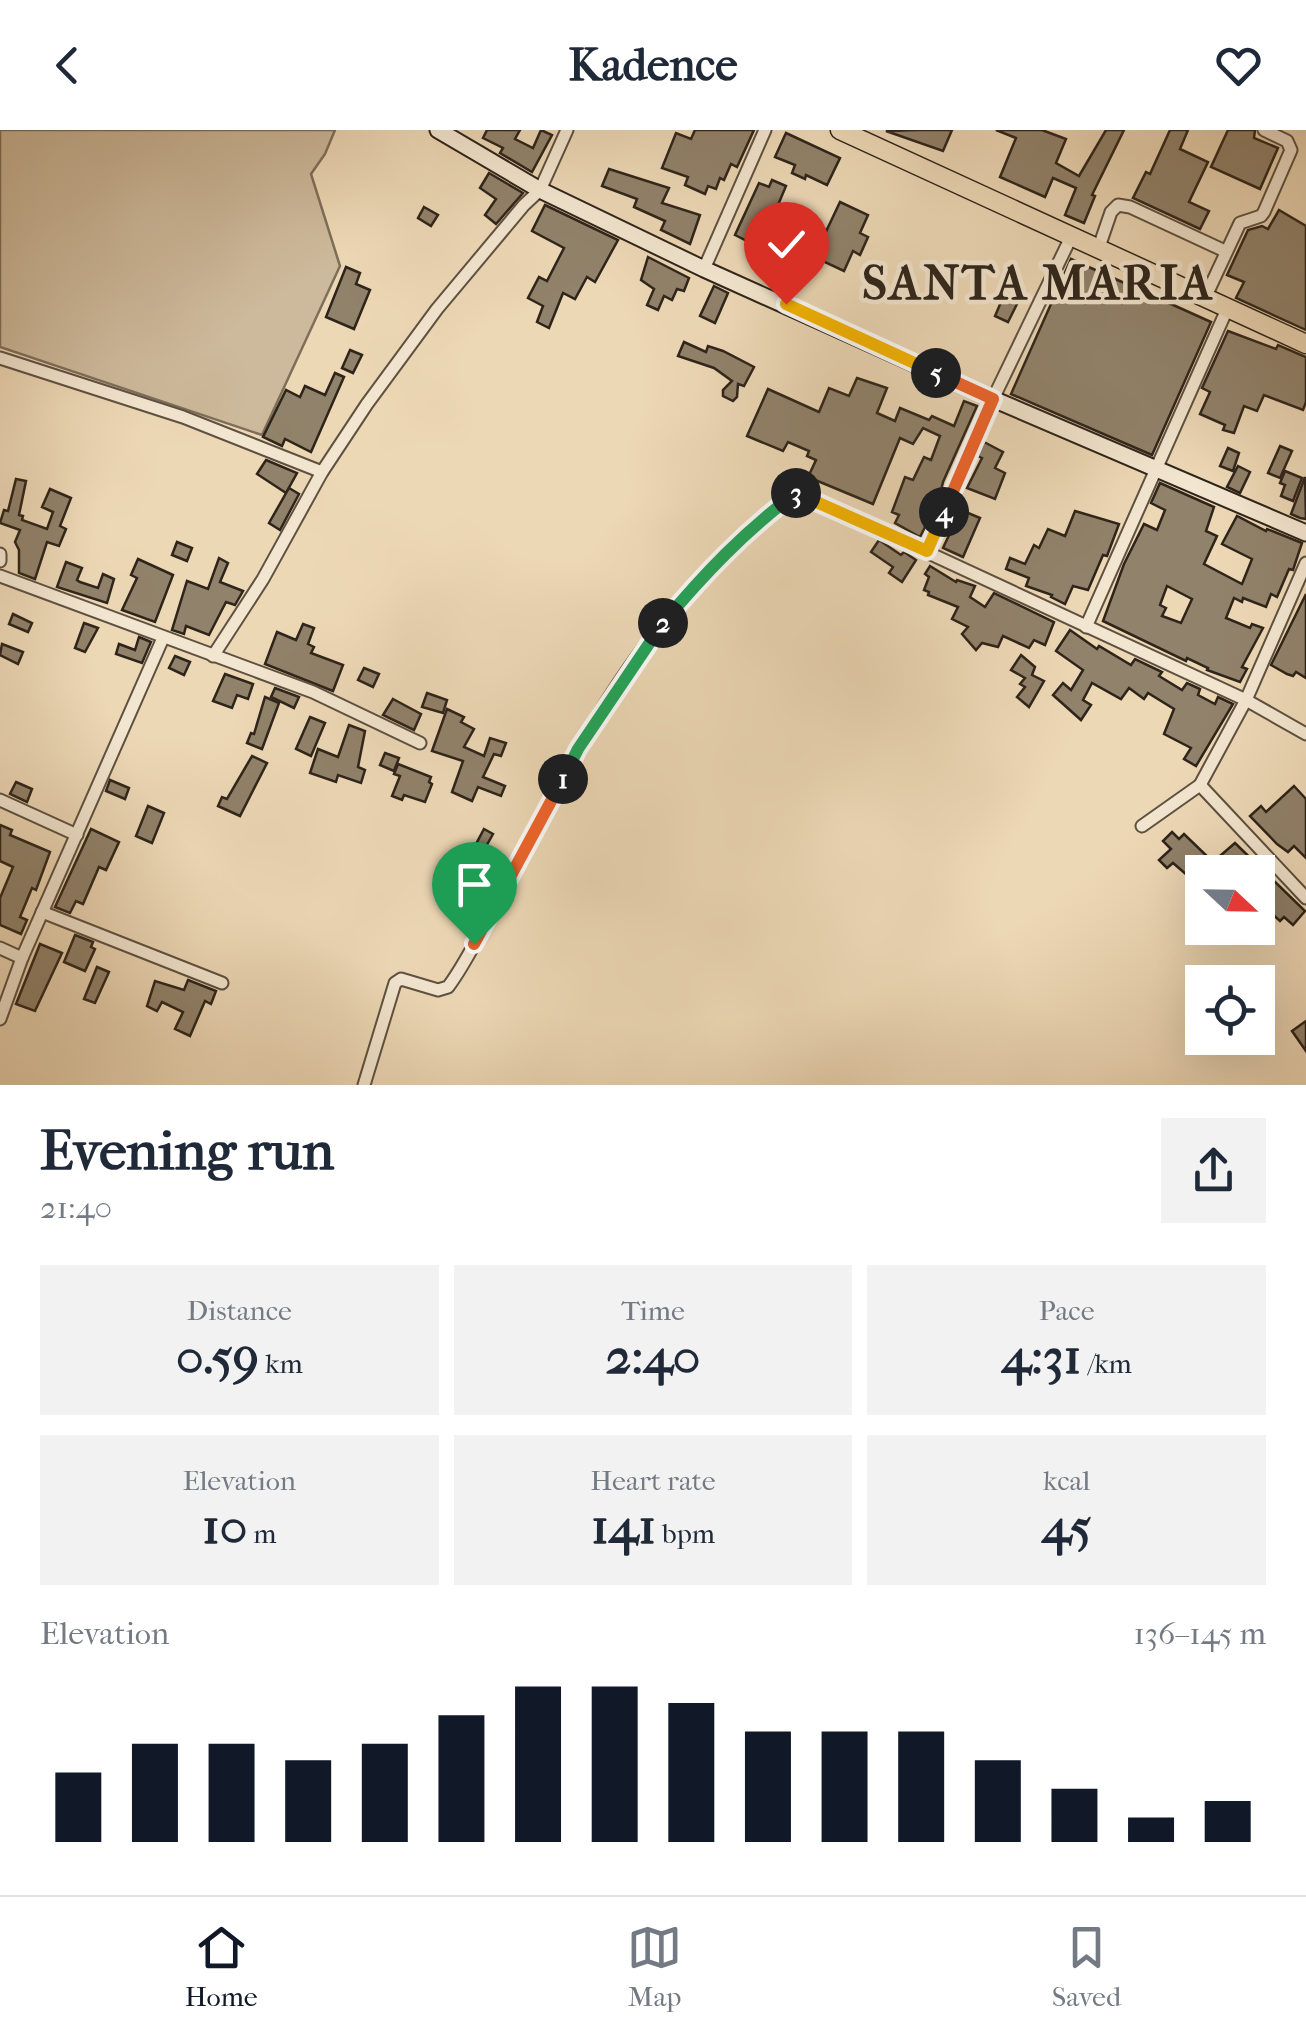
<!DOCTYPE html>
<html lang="en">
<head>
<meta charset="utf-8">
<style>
	:root { --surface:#fff; --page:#f2f2f3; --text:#1f2937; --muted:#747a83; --line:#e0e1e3; --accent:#111827 }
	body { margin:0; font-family:"IM FELL French Canon",serif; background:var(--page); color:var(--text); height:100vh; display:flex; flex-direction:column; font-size:38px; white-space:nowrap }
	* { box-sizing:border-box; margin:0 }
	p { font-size:32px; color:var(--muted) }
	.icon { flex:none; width:55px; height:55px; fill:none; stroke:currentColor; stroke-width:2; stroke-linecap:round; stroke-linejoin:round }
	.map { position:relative; height:955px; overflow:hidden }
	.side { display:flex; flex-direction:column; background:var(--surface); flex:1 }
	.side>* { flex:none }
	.needle { width:65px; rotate:112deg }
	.controls { position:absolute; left:1185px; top:725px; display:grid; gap:20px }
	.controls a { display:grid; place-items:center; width:90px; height:90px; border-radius:0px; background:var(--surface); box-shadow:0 10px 40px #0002; font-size:50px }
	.pin { position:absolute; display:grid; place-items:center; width:85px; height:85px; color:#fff; margin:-102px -42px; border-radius:50% 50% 50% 0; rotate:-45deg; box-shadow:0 0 10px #0007 }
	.pin .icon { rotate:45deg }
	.km { position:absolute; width:50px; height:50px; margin:-25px; border-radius:50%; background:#222; color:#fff; font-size:28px; line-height:50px; text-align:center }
	.round { display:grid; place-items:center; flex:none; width:105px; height:105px; border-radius:0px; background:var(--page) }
	.headline { display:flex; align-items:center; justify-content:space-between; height:170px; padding:0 40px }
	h1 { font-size:55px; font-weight:700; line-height:75px }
	.stats { display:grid; grid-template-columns:repeat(3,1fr); gap:15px; height:170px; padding:10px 40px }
	.stats div { display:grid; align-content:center; border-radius:0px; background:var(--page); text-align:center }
	.stats b { font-size:50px; font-weight:700 }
	.stats small { font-size:28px; font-weight:400 }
	.stats p { font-size:28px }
	.chart { height:280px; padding:20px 40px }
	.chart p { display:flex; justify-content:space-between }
	.chart svg { width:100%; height:180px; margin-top:10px; stroke:var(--accent); stroke-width:6 }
	header { display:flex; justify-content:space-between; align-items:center; height:130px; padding:0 40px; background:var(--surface); font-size:45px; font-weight:700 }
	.menu { display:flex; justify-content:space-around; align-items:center; height:140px; border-top:2px solid var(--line); background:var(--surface); font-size:28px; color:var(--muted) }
	.menu a { display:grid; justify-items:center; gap:5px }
	.menu .selected { color:var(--accent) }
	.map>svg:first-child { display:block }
	.green { fill:#cdb99b; stroke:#7e6e5a; stroke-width:2.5 }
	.building { fill:#91826b; stroke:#2e241a; stroke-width:2.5; fill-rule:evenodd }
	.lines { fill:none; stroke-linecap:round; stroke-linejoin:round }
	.street-casing { stroke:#5e5141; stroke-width:15 }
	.secondary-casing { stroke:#2e241a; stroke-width:19 }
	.primary-casing { stroke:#2e241a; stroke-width:21 }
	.street { stroke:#f3e6d0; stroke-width:11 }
	.secondary { stroke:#f3e6d0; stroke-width:15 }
	.primary { stroke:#edd8b6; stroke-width:18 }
	.split-1-casing { stroke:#fff; stroke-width:20 }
	.split-2-casing { stroke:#fff; stroke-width:20 }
	.split-3-casing { stroke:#fff; stroke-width:20 }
	.split-4-casing { stroke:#fff; stroke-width:20 }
	.split-5-casing { stroke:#fff; stroke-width:20 }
	.split-6-casing { stroke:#fff; stroke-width:20 }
	.split-1 { stroke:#f0652b; stroke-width:12 }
	.split-2 { stroke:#22a559; stroke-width:12 }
	.split-3 { stroke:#22a559; stroke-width:12 }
	.split-4 { stroke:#f5b400; stroke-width:12 }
	.split-5 { stroke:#f0652b; stroke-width:12 }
	.split-6 { stroke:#f5b400; stroke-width:12 }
	.labels { text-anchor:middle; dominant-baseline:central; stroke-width:9; stroke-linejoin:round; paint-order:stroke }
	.district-label { font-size:48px; font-weight:bold; letter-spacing:2.5px; fill:#2e241a; stroke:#f3e6d0 }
</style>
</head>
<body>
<header><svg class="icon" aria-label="back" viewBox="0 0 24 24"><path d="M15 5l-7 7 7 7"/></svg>Kadence<svg class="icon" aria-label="heart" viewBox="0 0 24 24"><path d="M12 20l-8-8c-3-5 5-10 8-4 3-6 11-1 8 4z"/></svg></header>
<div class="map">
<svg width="1306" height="955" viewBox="0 0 1306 955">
	<rect width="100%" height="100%" fill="#edd8b6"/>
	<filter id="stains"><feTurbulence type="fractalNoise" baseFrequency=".002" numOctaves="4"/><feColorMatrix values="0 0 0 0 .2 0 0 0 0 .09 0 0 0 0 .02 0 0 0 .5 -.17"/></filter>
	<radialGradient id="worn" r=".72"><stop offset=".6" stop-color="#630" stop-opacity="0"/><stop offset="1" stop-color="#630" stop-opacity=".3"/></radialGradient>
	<!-- green -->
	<polygon class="green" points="0,0 335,0 325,24 311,44 340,136 262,305 0,217"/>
	<!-- building -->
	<g class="building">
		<polygon points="487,0 520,0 515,9 533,18 541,0 552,5 532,42 500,23 503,18 483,8"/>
		<polygon points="695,0 754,0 737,37 731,34 724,50 720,48 716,59 708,56 705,64 685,55 688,47 662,38 676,3 691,9"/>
		<polygon points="918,0 952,0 943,21 886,1"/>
		<polygon points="996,0 1042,0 1066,9 1056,33 1079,46 1106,0 1124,0 1092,65 1095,66 1084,93 1065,85 1076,58 1053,48 1045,67 1000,47 1016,8"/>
		<polygon points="1170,0 1188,0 1180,19 1208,32 1189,72 1209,81 1200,99 1133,68 1146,42 1150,44"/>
		<polygon points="1228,0 1255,0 1254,8 1278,18 1260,59 1211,37"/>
		<polygon points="786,3 840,28 827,55 806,45 805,49 792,43 795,35 775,27"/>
		<polygon points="609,39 669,58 662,73 700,85 690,114 661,100 665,91 634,77 637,69 602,56"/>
		<polygon points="489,43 523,63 496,94 485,85 496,69 480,58"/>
		<polygon points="772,50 786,56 778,75 785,78 771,108 781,113 775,125 735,105 759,53 769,57"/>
		<polygon points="840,72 868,85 860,103 868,107 860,125 853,121 844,141 814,127"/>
		<polygon points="545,75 618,110 595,152 587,147 575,169 563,163 549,198 537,192 543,176 528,168 539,147 547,151 564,118 532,101"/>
		<polygon points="424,77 438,85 431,96 418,88"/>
		<polygon points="1279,80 1306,96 1306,200 1236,168 1244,152 1227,145 1248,100 1262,96 1268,99"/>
		<polygon points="648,127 689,148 684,161 677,159 672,170 664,166 658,180 647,175 654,159 641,150"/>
		<polygon points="1071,129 1211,192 1152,325 1011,264"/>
		<polygon points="346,137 360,143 356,154 370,160 354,199 326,187"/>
		<polygon points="714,156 728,163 715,193 700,186"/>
		<polygon points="1004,165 1018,172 1008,192 995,186"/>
		<polygon points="1228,201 1276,219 1278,215 1306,227 1306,272 1303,280 1264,265 1257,281 1244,276 1234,303 1223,300 1225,295 1200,284 1210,262 1202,258"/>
		<polygon points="684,212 706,222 708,216 723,221 754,237 744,256 738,254 737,267 733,271 723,266 723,260 732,251 714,238 678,226"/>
		<polygon points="350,220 362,225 353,243 342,238"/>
		<polygon points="335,243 344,247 311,322 285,309 282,316 263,307 286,260 300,267 305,256 325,265"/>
		<polygon points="857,248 887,258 877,283 895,291 900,278 929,290 932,286 954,296 964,271 977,276 943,352 939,369 920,407 895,393 899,385 892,382 905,347 913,350 924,327 931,330 940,306 923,298 913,314 900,308 873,374 808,347 816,330 807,326 809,321 788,312 783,321 747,306 768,259 819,282 829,258 849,266"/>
		<polygon points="984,312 1003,322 995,338 1005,343 995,369 967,358 982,328 978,326"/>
		<polygon points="1280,316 1292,321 1280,348 1268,343"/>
		<polygon points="1228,318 1239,323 1233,341 1220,336"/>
		<polygon points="266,330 297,343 286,363 257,344"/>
		<polygon points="1238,336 1250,342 1240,363 1227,357"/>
		<polygon points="1285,341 1302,348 1293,371 1281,366 1285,355 1280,353"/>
		<polygon points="1305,347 1306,389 1300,388 1291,384"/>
		<polygon points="16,349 26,351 19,385 23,386 22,390 47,399 53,382 42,377 50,359 71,368 60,396 66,399 59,416 47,412 35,449 19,443 19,420 15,412 20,400 0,393 4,380 8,381"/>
		<path d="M1160,353L1214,377L1206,401L1217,406L1204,434L1242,454L1252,429L1222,414L1237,386L1266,401L1267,399L1302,413L1293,440L1289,439L1277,467L1271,464L1266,477L1243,468L1242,472L1234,468L1226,488L1250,498L1252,494L1263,498L1242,537L1247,539L1240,552L1207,540L1208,538L1187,528L1186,531L1103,491L1124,434L1144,394L1157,400L1165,380L1151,373ZM1167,456L1192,469L1181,493L1162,486L1166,478L1160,475Z"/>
		<polygon points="289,358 299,364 280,400 269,393"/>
		<polygon points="961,380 980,388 963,427 943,418"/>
		<polygon points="1075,381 1119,394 1107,426 1103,425 1088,460 1073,456 1065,474 1051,467 1052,465 1026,456 1029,448 1006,439 1010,428 1025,434 1034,415 1039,418 1048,399 1065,406"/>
		<polygon points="879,410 901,425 904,422 916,430 902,452 889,443 893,437 871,422"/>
		<polygon points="177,412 192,418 187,431 172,425"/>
		<polygon points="219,428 228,433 220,452 243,461 235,475 226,472 209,505 186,496 184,504 172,500 187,451 208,459"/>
		<polygon points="138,429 173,445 155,492 122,480 137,448 131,445"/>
		<polygon points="66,432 82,438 77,450 80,452 98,458 103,444 114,449 107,473 57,457"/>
		<polygon points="930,436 956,452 957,450 975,456 970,467 985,477 994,463 1054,492 1045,515 1034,510 1029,518 1003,506 998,517 982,513 976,520 962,504 968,497 952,489 958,477 928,465 929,462 924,460 929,447 925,444"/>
		<polygon points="1306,464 1306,548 1296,542 1293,546 1287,544 1271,535"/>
		<polygon points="13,484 32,493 28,502 9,494"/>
		<polygon points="84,493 98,498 85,522 75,518"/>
		<polygon points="303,494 314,498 308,514 314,517 311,523 343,535 333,561 265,534 277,502 296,510"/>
		<polygon points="1070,500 1097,519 1099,516 1131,535 1135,529 1162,542 1159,546 1182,560 1187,553 1200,559 1198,565 1215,574 1218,567 1233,574 1196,636 1184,629 1191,618 1164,604 1174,579 1148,563 1144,569 1129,558 1121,569 1092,553 1083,570 1091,575 1081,590 1053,565 1063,553 1071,560 1083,540 1056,521"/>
		<polygon points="139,507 151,512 142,533 116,524 119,514 135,520"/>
		<polygon points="2,514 23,522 18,534 0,525"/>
		<polygon points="1021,525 1035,537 1032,545 1044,551 1029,577 1017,567 1025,557 1020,554 1025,548 1011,540"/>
		<polygon points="175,526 190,532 184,545 169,538"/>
		<polygon points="364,538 379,544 373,557 358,550"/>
		<polygon points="225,544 253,554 248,569 237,565 232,578 213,571"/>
		<polygon points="275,558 299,567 294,578 271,567"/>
		<polygon points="427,563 447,570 443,583 422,577"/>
		<polygon points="265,567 279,573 262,619 247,613 251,603 254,604"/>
		<polygon points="393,569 421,584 414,600 383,585"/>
		<polygon points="447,579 464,587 461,592 474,599 464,617 484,626 490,608 506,613 501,626 494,624 483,647 505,656 501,666 478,657 472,671 452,662 463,631 432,621"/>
		<polygon points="310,587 325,593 311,626 296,619"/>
		<polygon points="349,595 365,601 358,637 365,640 361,653 338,645 336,652 310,643 318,619 338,627"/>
		<polygon points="385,623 399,628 394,641 380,635"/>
		<polygon points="252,626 267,633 240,686 218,676 222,667 227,669"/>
		<polygon points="398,634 431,647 429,652 432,654 425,672 404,665 402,670 392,666 400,646 394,644"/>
		<polygon points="110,650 129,658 125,669 106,661"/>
		<polygon points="16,652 32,659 27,672 10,664"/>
		<polygon points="1294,656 1306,669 1306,728 1294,716 1288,722 1277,714 1250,686 1261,676 1266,682"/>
		<polygon points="148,676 164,683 152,713 136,706"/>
		<polygon points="0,695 12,700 10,705 50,722 36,760 32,758 20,787 27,790 21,804 0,795 0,768 13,737 0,731"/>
		<polygon points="91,699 119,712 106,740 99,737 83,774 76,771 70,783 55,777"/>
		<polygon points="484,699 493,704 484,720 475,716"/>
		<polygon points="1172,702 1179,709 1184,704 1213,732 1235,713 1305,781 1293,795 1284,787 1280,791 1258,771 1258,742 1202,742 1202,758 1173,733 1167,738 1159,730 1171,719 1163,711"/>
		<polygon points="75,805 93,812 91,817 95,819 85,841 64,832"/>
		<polygon points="40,814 62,823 35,881 16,874"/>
		<polygon points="97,837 109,842 95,873 84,869"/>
		<polygon points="188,850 216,861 211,874 205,871 190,906 175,899 183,882 162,872 157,881 147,876 155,851 184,860"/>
		<polygon points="1306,891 1306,921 1292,901"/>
	</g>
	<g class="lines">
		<defs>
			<g id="street">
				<polyline points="1099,117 1111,82 1118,75 1130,77 1225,121"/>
				<polyline points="704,139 765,0"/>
				<polyline points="1205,168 1240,93 1261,86 1264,82 1291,20 1287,11 1264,0"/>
				<polyline points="0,228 183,287 322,342"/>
				<polyline points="927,421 993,269 1072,105"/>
				<polyline points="0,424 0,431"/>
				<polyline points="0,446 313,562 420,613"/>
				<polyline points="1086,497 1228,177"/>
				<polyline points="213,526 263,449 322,342 367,274 437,179 524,75 540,60 567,0"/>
				<polyline points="1200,655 1306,768"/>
				<polyline points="0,670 77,705"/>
				<polyline points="1142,696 1200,655 1246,570 1306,433"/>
				<polyline points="42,782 222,853"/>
				<polyline points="0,818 22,828"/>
				<polyline points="0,889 22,828 163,508"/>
				<path d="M364,955L395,853L401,849L438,860L448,857C463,837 475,813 487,791C518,736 546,678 577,622C632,522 705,431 797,362L1246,570L1306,604"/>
			</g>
			<polyline id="secondary" points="438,0 540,60 704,139 993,269 1306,403"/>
			<polyline id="primary" points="840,0 1306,214"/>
		</defs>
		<!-- street casing -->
		<use href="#street" class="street-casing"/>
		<!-- secondary casing -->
		<use href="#secondary" class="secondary-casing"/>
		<!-- primary casing -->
		<use href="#primary" class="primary-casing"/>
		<!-- street -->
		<use href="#street" class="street"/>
		<!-- secondary -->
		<use href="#secondary" class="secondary"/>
		<!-- primary -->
		<use href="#primary" class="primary"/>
	</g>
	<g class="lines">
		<defs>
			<polyline id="split-1" points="474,814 563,649"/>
			<polyline id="split-2" points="563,649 578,619 663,493"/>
			<path id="split-3" d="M663,493C704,444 745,401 796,363"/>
			<polyline id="split-4" points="796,363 927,421 944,382"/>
			<polyline id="split-5" points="936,243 993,269 944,382"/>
			<polyline id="split-6" points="786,174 936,243"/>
		</defs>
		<!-- split-1 casing -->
		<use href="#split-1" class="split-1-casing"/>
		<!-- split-2 casing -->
		<use href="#split-2" class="split-2-casing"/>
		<!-- split-3 casing -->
		<use href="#split-3" class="split-3-casing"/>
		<!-- split-4 casing -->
		<use href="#split-4" class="split-4-casing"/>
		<!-- split-5 casing -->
		<use href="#split-5" class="split-5-casing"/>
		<!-- split-6 casing -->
		<use href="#split-6" class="split-6-casing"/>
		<!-- split-1 -->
		<use href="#split-1" class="split-1"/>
		<!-- split-2 -->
		<use href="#split-2" class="split-2"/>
		<!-- split-3 -->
		<use href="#split-3" class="split-3"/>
		<!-- split-4 -->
		<use href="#split-4" class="split-4"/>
		<!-- split-5 -->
		<use href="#split-5" class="split-5"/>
		<!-- split-6 -->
		<use href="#split-6" class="split-6"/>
	</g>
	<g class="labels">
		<!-- district labels -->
		<g class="district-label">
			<text x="1038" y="153">SANTA MARIA</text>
		</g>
	</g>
	<rect width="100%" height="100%" filter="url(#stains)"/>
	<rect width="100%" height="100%" fill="url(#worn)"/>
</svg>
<div class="controls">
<a><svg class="needle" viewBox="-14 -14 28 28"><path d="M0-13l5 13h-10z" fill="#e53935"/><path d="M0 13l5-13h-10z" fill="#747a83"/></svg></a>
<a><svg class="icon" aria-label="locate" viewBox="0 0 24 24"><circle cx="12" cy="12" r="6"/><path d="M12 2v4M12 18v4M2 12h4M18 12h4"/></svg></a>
</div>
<div class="pin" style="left:474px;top:814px;background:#1e9e55"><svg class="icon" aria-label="arrive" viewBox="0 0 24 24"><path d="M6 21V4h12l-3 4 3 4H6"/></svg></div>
<div class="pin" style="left:786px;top:174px;background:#d93025"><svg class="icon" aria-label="check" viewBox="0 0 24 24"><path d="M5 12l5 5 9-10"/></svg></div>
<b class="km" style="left:563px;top:649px">1</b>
<b class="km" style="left:663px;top:493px">2</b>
<b class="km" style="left:796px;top:363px">3</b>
<b class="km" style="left:944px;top:382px">4</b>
<b class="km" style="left:936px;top:243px">5</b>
</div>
<section class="side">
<div class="headline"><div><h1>Evening run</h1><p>21:40</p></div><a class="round"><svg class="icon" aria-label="share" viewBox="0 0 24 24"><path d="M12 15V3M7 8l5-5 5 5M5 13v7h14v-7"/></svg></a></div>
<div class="stats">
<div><p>Distance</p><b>0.59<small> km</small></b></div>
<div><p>Time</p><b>2:40</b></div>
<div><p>Pace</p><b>4:31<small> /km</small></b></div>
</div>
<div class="stats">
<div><p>Elevation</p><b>10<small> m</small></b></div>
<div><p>Heart rate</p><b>141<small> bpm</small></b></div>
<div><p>kcal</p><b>45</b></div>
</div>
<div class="chart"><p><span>Elevation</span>136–145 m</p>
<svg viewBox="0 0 160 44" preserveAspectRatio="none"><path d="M5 44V27M15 44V20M25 44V20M35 44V24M45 44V20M55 44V13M65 44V6M75 44V6M85 44V10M95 44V17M105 44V17M115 44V17M125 44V24M135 44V31M145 44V38M155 44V34"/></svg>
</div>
</section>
<nav class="menu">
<a class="selected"><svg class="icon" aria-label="home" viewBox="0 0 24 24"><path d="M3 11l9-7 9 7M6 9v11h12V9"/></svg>Home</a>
<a><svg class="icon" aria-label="map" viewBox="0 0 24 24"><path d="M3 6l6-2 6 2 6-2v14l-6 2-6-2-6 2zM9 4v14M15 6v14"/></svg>Map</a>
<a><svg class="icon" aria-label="saved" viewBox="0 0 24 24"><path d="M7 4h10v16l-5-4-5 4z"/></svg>Saved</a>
</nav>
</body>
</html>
